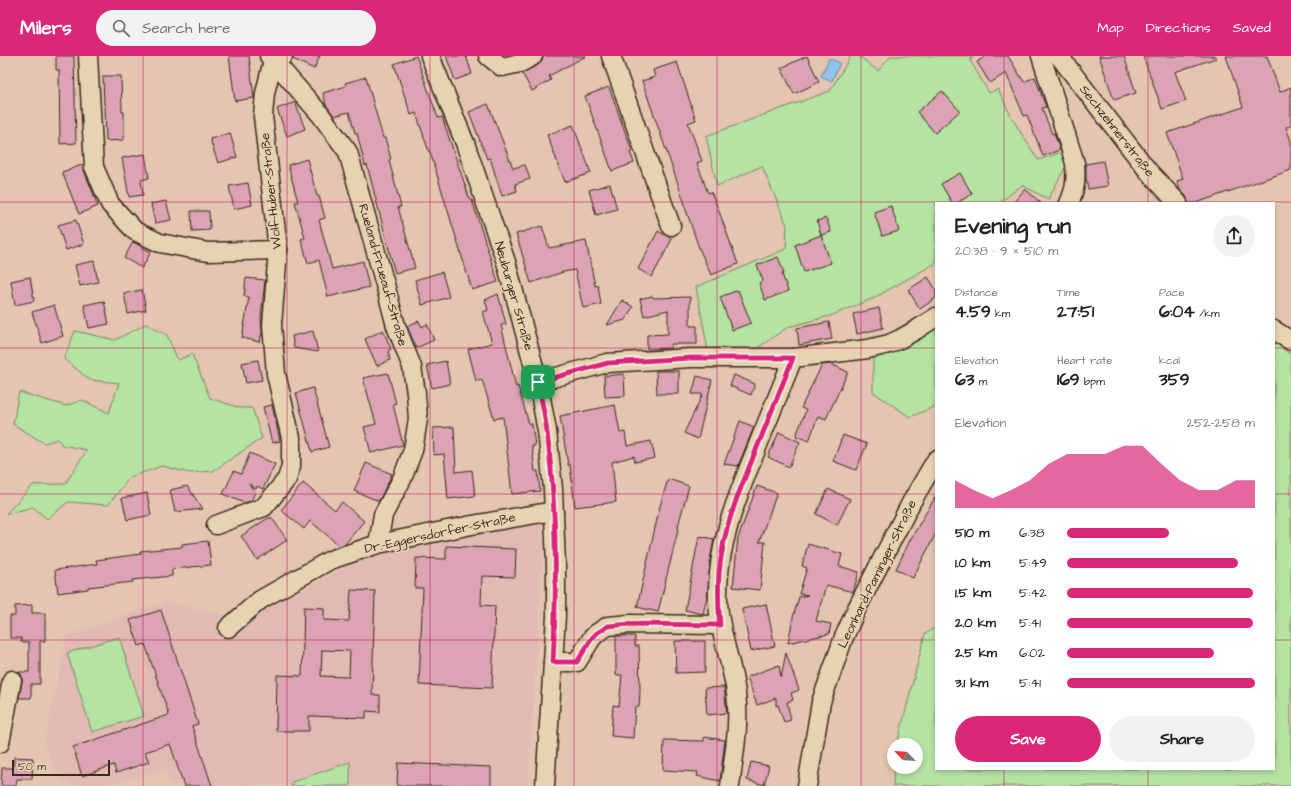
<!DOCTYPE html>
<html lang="en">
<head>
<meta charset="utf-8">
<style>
	:root { --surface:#fff; --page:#f2f2f2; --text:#202124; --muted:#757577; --accent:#db2777 }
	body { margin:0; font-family:"Architects Daughter",sans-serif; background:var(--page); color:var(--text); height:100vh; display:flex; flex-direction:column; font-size:15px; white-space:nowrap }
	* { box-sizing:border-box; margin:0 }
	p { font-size:13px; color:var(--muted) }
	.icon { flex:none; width:22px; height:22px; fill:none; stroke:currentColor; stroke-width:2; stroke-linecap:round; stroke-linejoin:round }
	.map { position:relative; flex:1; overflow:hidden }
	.panel { position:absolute; left:935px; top:146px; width:340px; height:568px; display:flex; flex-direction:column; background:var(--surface); border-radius:0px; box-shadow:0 2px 6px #0003 }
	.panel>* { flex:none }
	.needle { width:26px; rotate:295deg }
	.fabs { position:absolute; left:887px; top:682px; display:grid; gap:8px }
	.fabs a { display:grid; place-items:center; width:36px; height:36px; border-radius:50%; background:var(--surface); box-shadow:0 2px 6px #0003; font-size:20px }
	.scale { position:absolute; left:12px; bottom:10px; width:98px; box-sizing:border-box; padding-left:4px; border:2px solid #3b2a1e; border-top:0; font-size:11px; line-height:14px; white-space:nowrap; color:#3b2a1e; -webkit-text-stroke:3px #e6d3b1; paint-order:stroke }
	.pin { position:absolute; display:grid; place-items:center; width:34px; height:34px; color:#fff; margin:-17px; border-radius:8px; box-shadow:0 2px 6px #0006 }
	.round { display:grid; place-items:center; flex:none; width:42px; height:42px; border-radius:21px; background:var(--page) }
	.headline { display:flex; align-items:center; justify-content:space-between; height:68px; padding:0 20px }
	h1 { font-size:22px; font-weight:700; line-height:30px }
	.figures { display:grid; grid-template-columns:repeat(3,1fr); gap:6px; height:68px; padding:4px 20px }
	.figures div { display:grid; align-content:center }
	.figures b { font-size:17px; font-weight:700 }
	.figures small { font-size:11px; font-weight:400 }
	.figures p { font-size:11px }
	.chart { height:112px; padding:8px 20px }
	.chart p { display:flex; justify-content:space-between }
	.chart svg { width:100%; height:72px; margin-top:4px; fill:var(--accent); opacity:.7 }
	.button { display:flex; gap:8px; margin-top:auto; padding:8px 20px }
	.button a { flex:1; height:46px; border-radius:24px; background:var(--accent); color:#fff; font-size:16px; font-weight:700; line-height:46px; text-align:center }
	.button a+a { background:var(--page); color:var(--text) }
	ul { padding:0 20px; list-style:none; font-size:13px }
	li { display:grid; grid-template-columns:64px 48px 1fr; align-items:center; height:30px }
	li i { height:10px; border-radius:5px; background:var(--accent) }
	header { display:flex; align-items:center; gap:24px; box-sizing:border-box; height:56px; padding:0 20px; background:var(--accent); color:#fff }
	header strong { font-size:19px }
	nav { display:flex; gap:22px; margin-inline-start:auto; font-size:14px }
	.search { width:280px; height:36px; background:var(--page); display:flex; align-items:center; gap:10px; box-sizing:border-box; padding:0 14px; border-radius:22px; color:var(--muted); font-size:15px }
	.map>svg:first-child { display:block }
	.built { fill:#e1bbb3 }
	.green { fill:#b4e3a2; stroke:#788660 }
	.water { fill:#91c3ee; stroke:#6f869b }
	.building { fill:#dba3b4; stroke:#3b2a1e; fill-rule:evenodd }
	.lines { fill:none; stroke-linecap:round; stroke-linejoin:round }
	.minor-casing { stroke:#3b2a1e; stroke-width:21 }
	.minor { stroke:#e6d3b1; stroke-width:18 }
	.route-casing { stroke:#fff; stroke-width:8 }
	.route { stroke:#db2777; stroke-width:5 }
	.grid { fill:none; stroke:#c2185b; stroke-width:1; stroke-opacity:0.55 }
	.labels { text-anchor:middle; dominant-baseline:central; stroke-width:3.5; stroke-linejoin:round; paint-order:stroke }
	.street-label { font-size:13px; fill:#3b2a1e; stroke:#e6d3b1 }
</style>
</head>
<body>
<header>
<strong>Milers</strong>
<div class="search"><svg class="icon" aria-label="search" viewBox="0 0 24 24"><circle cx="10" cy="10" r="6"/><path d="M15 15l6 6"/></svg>Search here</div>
<nav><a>Map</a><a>Directions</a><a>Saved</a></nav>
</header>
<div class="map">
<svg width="1291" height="730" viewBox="0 0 1291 730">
	<rect width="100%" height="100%" fill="#e3c5b2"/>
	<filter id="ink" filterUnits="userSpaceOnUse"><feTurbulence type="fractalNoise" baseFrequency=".025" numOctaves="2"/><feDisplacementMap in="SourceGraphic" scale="8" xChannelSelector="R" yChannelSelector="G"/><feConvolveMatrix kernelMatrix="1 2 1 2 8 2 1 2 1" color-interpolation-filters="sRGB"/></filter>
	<g filter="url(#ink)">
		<!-- built -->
		<polygon class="built" points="542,457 543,496 528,730 350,730 350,706 293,726 291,730 171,730 165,714 102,730 79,730 59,722 44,688 67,580 166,545 239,562 304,533 394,486"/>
		<!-- green -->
		<g class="green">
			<polygon points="851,0 859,0 878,15 891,0 975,0 970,4 989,37 998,33 1013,64 1038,104 1062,96 1066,110 1048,143 1022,129 999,147 936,147 936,207 874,242 830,260 788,271 756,293 708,294 696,231 786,193 787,169 762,110 717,130 706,80 830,35"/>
			<polygon points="146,268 167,279 178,304 192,298 210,342 240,352 252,352 262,382 213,415 190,417 162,410 130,421 108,449 68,446 47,463 33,451 6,458 33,429 65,428 87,394 62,389 58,383 44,387 13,368 19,336 66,350 82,344 109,357 119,327 90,324 64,303 75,275 115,284"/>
			<polygon points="936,268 936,350 910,361 873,336 873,297"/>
			<polygon points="1274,286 1291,299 1291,730 893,730 894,711 916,711 916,689 897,689 925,578 936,571 936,713 1274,713"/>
			<polygon points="119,581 144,660 92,676 67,597"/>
			<polygon points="350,706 350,730 291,730 292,726"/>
		</g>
		<!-- water -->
		<polygon class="water" points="829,2 840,7 832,25 821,20"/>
		<!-- building -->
		<g class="building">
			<polygon points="56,0 74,0 76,87 60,88 59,14 56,14"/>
			<polygon points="229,0 249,0 254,42 235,45"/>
			<polygon points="293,0 320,0 314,13 293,3"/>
			<polygon points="416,0 438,62 442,61 470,144 472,144 498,226 472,234 430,96 429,96 416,57 411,59 394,8"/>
			<polygon points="446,0 466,0 472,18 455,24"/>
			<polygon points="543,0 586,0 549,20 551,24 532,35 522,17 538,9 542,5"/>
			<polygon points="807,0 819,26 794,38 781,12"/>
			<polygon points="986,0 1008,0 1024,26 1035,21 1046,51 1042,52 1052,78 1054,77 1060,94 1043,100 1027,59 1024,60 1006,17 990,27 977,6"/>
			<polygon points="1099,0 1124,0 1136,37 1114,44"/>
			<polygon points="1143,0 1216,0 1216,2 1175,16 1186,45 1162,53"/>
			<polygon points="1226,0 1267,0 1280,36 1291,31 1291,70 1286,71 1291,85 1291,114 1196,147 1188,147 1186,140 1180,134 1177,125 1183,123 1167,77 1243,51"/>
			<polygon points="677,6 696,64 688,67 702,105 697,107 708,137 711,136 717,150 738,208 711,219 699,192 684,148 685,148 642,25 655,21 653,14"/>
			<polygon points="103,20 121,20 122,56 124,56 124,84 106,85 105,49 104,49"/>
			<polygon points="366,21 383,82 385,82 391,103 389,104 401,151 398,151 415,212 395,217 367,109 365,110 357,77 355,77 349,56 334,60 326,49 323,37 346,30 345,27"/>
			<polygon points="609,31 632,95 630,96 634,107 612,115 585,40"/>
			<polygon points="942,35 960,55 935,77 917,56"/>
			<polygon points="295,46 305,73 287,80 277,53"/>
			<polygon points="488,48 513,112 525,109 530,123 515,128 517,135 502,140 490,102 487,103 469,56"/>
			<polygon points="573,69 591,117 565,126 547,79"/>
			<polygon points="230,77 237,101 218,107 210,83"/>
			<polygon points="145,98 149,122 141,124 143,139 129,141 122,102"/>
			<polygon points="307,103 317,140 319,140 325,162 319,164 332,213 363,205 369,231 328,241 319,204 308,207 301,183 305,182 295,146 298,146 288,109"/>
			<polygon points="1103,105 1108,130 1088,133 1086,122 1086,108"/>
			<polygon points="82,109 98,150 79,158 62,116"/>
			<polygon points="960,117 972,138 957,147 952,147 941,128"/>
			<polygon points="248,127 252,149 234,153 229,130"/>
			<polygon points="610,128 617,153 596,159 589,134"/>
			<polygon points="1025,133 1041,147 1013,147"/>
			<polygon points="166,145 171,164 155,167 151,148"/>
			<polygon points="891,150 899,175 882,180 874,156"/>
			<polygon points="191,155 209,155 210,174 192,175"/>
			<polygon points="826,162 831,176 821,179 817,165"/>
			<polygon points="76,164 84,188 66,194 58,169"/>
			<polygon points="542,170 549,192 586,185 595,230 598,229 601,248 583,252 575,214 563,216 531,227 516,178"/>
			<polygon points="658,175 672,183 652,221 638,213"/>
			<polygon points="821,179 831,207 804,216 795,189"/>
			<polygon points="133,186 151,196 142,212 124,202"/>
			<polygon points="778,201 784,217 782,218 788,235 765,244 759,227 763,225 757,209"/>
			<polygon points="94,205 98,226 80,230 75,209"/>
			<polygon points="442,216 449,241 422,249 415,224"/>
			<polygon points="30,221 34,245 15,249 11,225"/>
			<polygon points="928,221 936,234 936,242 920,253 908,234"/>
			<polygon points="246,222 265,224 261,261 262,276 260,286 242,282 249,241 244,240"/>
			<polygon points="142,234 146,254 128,258 124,237"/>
			<polygon points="738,234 751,267 732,274 720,241"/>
			<polygon points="498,238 506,268 501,269 516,331 518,330 529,368 532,368 535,390 532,390 535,415 538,415 540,435 512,438 503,361 494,363 482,324 476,325 468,293 492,287 483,256 488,254 485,244"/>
			<polygon points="652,240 653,242 690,241 690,270 697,270 697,288 671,288 671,292 647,293 647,279 668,278 668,254 644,260 640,243"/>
			<polygon points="622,244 633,251 625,264 607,269"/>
			<polygon points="104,245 109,268 89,272 84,249"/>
			<polygon points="54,249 63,280 42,287 32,256"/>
			<polygon points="879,252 883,272 857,278 853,258"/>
			<polygon points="419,265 422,271 427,268 434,284 416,292 407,270"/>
			<polygon points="829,266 832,283 799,289 797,272"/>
			<polygon points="383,274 391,293 388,295 390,304 377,310 365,283"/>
			<polygon points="313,275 318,296 294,292 292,280"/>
			<polygon points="258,304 262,324 246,327 242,307"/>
			<polygon points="446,305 450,328 432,332 427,309"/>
			<polygon points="831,308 848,316 826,363 818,360 809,385 796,380 806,354 801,352 811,331 822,309"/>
			<polygon points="656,315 679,315 679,338 657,338"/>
			<polygon points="388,317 396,347 393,348 403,389 371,397 364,371 376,368 363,322"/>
			<polygon points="624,318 625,340 605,341 604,320"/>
			<polygon points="734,319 755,328 751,339 730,330"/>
			<polygon points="697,320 712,324 698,383 684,377 703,338 692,338"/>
			<polygon points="313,332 329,391 312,396 296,337"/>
			<polygon points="272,349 280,385 272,387 263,351"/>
			<polygon points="615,349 620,377 625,376 627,390 651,385 655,402 635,406 634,400 612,406 616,446 575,451 570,409 568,409 560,360"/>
			<polygon points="740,365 754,371 738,410 724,408"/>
			<polygon points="454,371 456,416 472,414 475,440 448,443 444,398 434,399 433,372"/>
			<polygon points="779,376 800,386 789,411 768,401"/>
			<polygon points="843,379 867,388 856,414 833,405"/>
			<polygon points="250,397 275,408 263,433 257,430 256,433 249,428 255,436 251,445 244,447 223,438 234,415 241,418"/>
			<polygon points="366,407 392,418 379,445 354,435"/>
			<polygon points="668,423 689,430 678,470 679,470 658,556 637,551 660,450"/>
			<polygon points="303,427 335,454 342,446 364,465 345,488 340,490 310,465 304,473 281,454"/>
			<polygon points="187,430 203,453 175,456 170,434"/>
			<polygon points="757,430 777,437 759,486 765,486 760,534 733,531 738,482"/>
			<polygon points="828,433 850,443 837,469 816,458"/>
			<polygon points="147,437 151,459 127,464 122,442"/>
			<polygon points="936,440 936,477 913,522 896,513 910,484"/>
			<polygon points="268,462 272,462 287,484 257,504 241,480"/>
			<polygon points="699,480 714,483 710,505 708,536 703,558 685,554"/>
			<polygon points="208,485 211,509 172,513 172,520 132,524 133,526 88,531 88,533 58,537 55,514 97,508 96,504 141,498 140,495 182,491 182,488"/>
			<polygon points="808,488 842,498 839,510 859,516 853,536 826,529 816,565 831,568 829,578 788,587 793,561 799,541 808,539 799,538 807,512 802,510"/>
			<polygon points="446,490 516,493 515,521 482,520 481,549 495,550 492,632 419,629 423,532 415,532 416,502 446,503"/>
			<path d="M351,534L375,535L372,639H380V656L366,655V662L309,660V675H276L277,619L302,620L304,551L324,552V564L349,565ZM322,594L350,595L349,621L321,620Z"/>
			<polygon points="766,548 775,590 751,595 742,553"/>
			<polygon points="32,549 32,557 45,557 45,585 40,585 40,628 31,628 31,642 19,642 22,626 22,620 19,616 29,616 29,586 21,586 21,582 10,582 10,560 15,560 15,550"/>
			<polygon points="161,554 198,668 192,670 212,730 184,730 170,688 145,696 149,706 116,717 114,709 82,720 73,691 169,659 145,588 139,590 130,564"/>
			<polygon points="616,580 635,580 635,590 639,590 640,635 639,651 635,651 633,682 611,680 613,649 619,650 622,619 616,619"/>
			<polygon points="675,585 705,585 705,616 676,617"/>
			<polygon points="786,597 799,634 791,637 793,644 787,646 791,664 784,666 778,649 776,650 776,642 757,649 747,621 779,609 781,621"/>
			<polygon points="724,631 727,657 707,659 705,632"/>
			<polygon points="704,681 725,684 720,725 697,720 698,716 663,714 664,684 704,685"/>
			<polygon points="14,701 33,702 32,723 17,723 16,730 1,730 2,712 13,712"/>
			<polygon points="751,706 769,710 764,729 747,724"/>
			<polygon points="398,707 491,711 491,730 397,730"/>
		</g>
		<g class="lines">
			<defs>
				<g id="minor">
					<polyline points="88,0 94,111 110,148 135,175 160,187 208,196 278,194"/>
					<polyline points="283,0 273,4 320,58 348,96 386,232 396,270 412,311 416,337 418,363 413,394 402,423 383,459 378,488"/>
					<polyline points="430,0 465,87 506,206 538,326 547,375 553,433 556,509 556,560 545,730"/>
					<polyline points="488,0 502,11 520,7 533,0"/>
					<polyline points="611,0 671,170"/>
					<path d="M1041,0L1075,107C1076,123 1076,132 1069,147"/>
					<polyline points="1059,0 1149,116 1178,147"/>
					<polyline points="1274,274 1291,285"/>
					<polyline points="538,326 607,307 691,302 793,302 868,293 889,288 900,283 916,274 936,261"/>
					<polyline points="216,469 264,451 287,423 291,410 291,382 276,318 272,269 278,194 263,60 265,37 273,4 269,0"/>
					<polyline points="228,572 260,544 330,504 378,488 472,469 554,455"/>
					<polyline points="553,606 577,606 592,582 597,577 608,570 630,568 720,569"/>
					<polyline points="0,687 12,624"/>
					<path d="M730,730C734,699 740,668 736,637C732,606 719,577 718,545C716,492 736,443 756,394C768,363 781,333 793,302"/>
					<polyline points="807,730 821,646 844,581 857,552 912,445 936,404"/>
				</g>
			</defs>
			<!-- minor casing -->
			<use href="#minor" class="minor-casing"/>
			<!-- minor -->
			<use href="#minor" class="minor"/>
		</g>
	</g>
	<g class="lines" filter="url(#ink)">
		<defs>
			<path id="route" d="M691,302H793C779,336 766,370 752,404C740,434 727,464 722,496C717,520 718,545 720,569L630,568L608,570L597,577L592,582L577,606H553C557,529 557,453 547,376C545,359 541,342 538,326L608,307Z"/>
		</defs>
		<!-- route casing -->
		<use href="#route" class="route-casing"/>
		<!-- route -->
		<use href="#route" class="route"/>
	</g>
	<!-- grid -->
	<path class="grid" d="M143,0V730M287,0V730M430,0V730M574,0V730M717,0V730M861,0V730M1004,0V147M1148,0V147M0,146H1291M0,292H936M1274,292H1291M0,438H936M1274,438H1291M0,584H936M1274,584H1291M1004,713V730M1148,713V730"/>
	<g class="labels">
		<!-- street labels -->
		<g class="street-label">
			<text transform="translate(1117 75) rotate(52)">Sechzehnerstraße</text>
			<text transform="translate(271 135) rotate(-96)">Wolf-Huber-Straße</text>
			<text transform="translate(383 219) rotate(74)">Rueland-Frueauf-Straße</text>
			<text transform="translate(514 240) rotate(74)">Neuburger Straße</text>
			<text transform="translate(440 477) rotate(-12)">Dr.-Eggersdorfer-Straße</text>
			<text transform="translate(877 518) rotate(-64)">Leonhard-Paminger-Straße</text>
		</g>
	</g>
</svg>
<div class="fabs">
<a><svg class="needle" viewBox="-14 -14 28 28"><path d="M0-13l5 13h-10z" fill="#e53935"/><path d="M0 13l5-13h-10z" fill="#757577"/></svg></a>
</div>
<div class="scale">50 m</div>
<div class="pin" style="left:538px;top:326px;background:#1e9e55"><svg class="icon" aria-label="arrive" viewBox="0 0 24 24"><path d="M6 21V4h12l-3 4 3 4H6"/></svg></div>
<section class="panel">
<div class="headline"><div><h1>Evening run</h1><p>20:38 · 9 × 510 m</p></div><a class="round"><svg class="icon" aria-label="share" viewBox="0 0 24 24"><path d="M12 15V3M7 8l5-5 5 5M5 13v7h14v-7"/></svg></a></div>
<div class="figures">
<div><p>Distance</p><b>4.59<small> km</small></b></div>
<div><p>Time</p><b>27:51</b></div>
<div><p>Pace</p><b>6:04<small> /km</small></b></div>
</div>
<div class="figures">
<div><p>Elevation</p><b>63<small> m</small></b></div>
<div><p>Heart rate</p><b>169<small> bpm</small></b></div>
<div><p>kcal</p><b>359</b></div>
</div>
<div class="chart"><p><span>Elevation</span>252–258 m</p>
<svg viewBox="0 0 160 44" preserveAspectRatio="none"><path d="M0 44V27L10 33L20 38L30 33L40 27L50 17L60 11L70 11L80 11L90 6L100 6L110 17L120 27L130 33L140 33L150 27L160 27V44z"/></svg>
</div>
<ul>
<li><b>510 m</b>6:38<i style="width:54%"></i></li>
<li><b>1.0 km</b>5:49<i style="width:91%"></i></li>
<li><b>1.5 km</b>5:42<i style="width:99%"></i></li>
<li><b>2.0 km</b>5:41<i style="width:99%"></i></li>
<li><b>2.5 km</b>6:02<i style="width:78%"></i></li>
<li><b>3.1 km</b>5:41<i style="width:100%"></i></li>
</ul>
<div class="button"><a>Save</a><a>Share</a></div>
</section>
</div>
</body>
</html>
